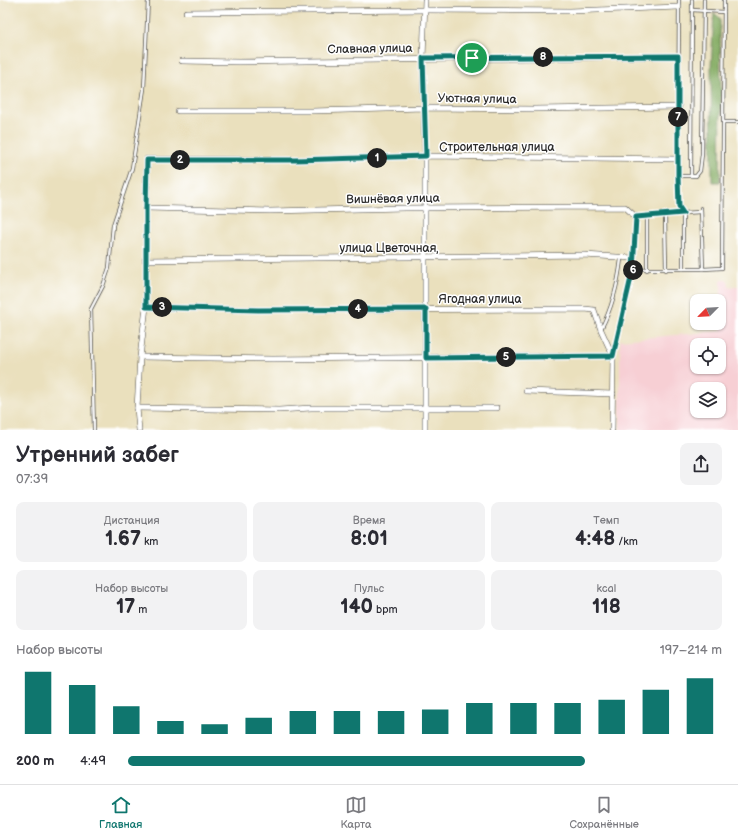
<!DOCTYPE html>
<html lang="ru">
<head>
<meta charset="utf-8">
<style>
	:root { --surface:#fff; --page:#f2f2f3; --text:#2b2b33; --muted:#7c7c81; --line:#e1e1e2; --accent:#0f766e }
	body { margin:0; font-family:"Balsamiq Sans",sans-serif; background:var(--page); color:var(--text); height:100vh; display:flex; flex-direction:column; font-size:15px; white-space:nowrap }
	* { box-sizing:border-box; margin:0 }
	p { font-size:13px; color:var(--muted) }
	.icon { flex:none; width:22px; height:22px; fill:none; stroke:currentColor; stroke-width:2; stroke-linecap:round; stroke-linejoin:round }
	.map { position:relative; height:430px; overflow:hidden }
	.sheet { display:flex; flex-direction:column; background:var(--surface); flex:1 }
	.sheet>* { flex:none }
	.needle { width:26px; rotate:246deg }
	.controls { position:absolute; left:690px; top:294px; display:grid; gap:8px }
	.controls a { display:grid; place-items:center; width:36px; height:36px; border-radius:8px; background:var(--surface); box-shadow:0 1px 3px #0004; font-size:20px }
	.pin { position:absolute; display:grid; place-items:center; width:34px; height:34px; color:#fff; margin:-17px; border:2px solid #fff; border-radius:50%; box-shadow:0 1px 4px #0007 }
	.km { position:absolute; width:20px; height:20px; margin:-10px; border-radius:50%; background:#222; color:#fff; font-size:11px; line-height:20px; text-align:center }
	.round { display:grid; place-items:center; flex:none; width:42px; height:42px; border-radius:8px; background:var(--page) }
	.headline { display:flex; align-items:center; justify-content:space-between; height:68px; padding:0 16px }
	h1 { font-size:22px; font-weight:600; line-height:30px }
	.stats { display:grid; grid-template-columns:repeat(3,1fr); gap:6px; height:68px; padding:4px 16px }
	.stats div { display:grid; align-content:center; border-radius:8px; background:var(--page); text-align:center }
	.stats b { font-size:20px; font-weight:600 }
	.stats small { font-size:11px; font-weight:400 }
	.stats p { font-size:11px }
	.chart { height:112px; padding:8px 16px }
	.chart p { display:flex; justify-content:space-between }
	.chart svg { width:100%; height:72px; margin-top:4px; stroke:var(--accent); stroke-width:6 }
	ul { padding:0 16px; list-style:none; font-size:13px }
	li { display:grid; grid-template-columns:64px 48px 1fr; align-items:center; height:30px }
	li i { height:10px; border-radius:5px; background:var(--accent) }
	.tabs { display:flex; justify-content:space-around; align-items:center; height:56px; border-top:1px solid var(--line); background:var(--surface); font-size:11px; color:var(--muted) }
	.tabs a { display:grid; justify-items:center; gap:2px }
	.tabs .active { color:var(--accent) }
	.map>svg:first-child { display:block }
	.built { fill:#f7cfd4; fill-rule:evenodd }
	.forest { fill:#82aa60; stroke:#566a46 }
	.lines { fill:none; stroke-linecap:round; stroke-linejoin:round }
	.lane-casing { stroke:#484641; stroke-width:4 }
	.street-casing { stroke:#484641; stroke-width:6 }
	.lane { stroke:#fff; stroke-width:2.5 }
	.street { stroke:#fff; stroke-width:5 }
	.route-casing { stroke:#fff; stroke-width:8 }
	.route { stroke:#0f766e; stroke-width:5 }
	.labels { text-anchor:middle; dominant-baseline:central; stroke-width:3; stroke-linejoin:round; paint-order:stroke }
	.street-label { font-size:12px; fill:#2b2b2b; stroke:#fff }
</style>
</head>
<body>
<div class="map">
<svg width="738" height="430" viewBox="0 0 738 430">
	<rect width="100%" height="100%" fill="#fff"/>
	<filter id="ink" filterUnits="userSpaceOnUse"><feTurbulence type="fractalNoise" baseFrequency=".025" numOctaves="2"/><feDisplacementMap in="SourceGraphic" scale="8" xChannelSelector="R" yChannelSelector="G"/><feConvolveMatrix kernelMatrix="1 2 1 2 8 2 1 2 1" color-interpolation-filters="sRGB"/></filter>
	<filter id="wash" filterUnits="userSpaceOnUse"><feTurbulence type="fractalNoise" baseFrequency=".012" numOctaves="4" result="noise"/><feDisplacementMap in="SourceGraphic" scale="16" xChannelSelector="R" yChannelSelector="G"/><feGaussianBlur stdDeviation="0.9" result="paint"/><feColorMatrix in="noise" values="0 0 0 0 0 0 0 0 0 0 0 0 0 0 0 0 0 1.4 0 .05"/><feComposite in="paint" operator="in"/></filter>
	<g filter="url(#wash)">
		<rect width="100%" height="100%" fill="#eae0bd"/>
		<!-- built -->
		<path class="built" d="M721,280H728L729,287L738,286V430H620V340L721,331ZM697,345H719V367H697ZM697,389H719V411H697Z"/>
		<!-- forest -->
		<polygon class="forest" points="714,13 720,18 721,101 720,182 712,182 711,67"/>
	</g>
	<g filter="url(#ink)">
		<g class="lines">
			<defs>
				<g id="lane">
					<polyline points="692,10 724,12"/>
					<polyline points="723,122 738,122"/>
					<polyline points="678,176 696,176 700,171 702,154 704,0"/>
					<polyline points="691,176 692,0"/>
					<polyline points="701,208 703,269 722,268 724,0"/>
					<polyline points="665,214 666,270"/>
					<polyline points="633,269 703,269"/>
					<polyline points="683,269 683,213 701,212"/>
					<polyline points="647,270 647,215"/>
					<path d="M601,329C613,306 618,285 621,259L619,257"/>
					<polyline points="613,355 633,269 636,217 683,213 679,207 678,162 679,0"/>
					<polyline points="94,430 91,309 103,286 109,268 113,225 132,168 144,89 148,0"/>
				</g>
				<g id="street">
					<polyline points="186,12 426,10 570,11 679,7"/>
					<polyline points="182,61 238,62 678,56"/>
					<polyline points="178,111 312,111 424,108 534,109 679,107"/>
					<polyline points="146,208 270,211 405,208 625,207 636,217"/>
					<polyline points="145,260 584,255 633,258"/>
					<polyline points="146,307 258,310 585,309 594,310 601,330 613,356 612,430"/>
					<polyline points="140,357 273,359 613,356"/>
					<polyline points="526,391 613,394"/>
					<polyline points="137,408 279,410 311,408 497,408"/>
					<polyline points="139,430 137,408 140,357 146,307 146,208 147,159 295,160 425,156 678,159"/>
					<polyline points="425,430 425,156 423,59 425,0"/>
				</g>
			</defs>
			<!-- lane casing -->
			<use href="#lane" class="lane-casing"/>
			<!-- street casing -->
			<use href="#street" class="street-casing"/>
			<!-- lane -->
			<use href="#lane" class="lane"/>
			<!-- street -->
			<use href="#street" class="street"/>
		</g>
	</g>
	<g class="lines" filter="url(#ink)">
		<defs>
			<polygon id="route" points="678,56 678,176 679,207 683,213 636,217 633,269 613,356 426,358 426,309 258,310 146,307 146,208 147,160 295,160 426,156 423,58"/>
		</defs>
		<!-- route casing -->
		<use href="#route" class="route-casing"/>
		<!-- route -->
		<use href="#route" class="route"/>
	</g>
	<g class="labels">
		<!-- street labels -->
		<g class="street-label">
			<text transform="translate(370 49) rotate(-1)">Славная улица</text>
			<text transform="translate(477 99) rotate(1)">Уютная улица</text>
			<text x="497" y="147">Строительная улица</text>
			<text transform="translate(393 199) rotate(-1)">Вишнёвая улица</text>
			<text x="389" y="248">улица Цветочная,</text>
			<text x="480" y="299">Ягодная улица</text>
		</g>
	</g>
</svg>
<div class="controls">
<a><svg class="needle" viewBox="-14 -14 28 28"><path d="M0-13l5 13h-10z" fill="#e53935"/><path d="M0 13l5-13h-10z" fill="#7c7c81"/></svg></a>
<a><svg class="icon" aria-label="locate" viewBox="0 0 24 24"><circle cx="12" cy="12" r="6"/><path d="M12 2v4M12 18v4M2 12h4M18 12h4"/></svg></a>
<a><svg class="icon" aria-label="layers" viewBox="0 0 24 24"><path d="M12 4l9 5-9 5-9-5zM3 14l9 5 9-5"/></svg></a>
</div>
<div class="pin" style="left:472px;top:58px;background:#1e9e55"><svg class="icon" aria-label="arrive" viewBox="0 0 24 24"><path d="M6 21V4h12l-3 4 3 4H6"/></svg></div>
<b class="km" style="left:377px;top:158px">1</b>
<b class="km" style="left:180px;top:160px">2</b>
<b class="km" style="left:162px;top:307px">3</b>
<b class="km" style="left:358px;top:309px">4</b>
<b class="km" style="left:506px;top:357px">5</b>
<b class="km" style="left:633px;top:270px">6</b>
<b class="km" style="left:678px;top:117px">7</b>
<b class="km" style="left:543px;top:57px">8</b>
</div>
<section class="sheet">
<div class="headline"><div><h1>Утренний забег</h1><p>07:39</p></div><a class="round"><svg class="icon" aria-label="share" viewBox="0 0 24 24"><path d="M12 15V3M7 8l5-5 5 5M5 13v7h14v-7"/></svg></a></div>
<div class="stats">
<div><p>Дистанция</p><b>1.67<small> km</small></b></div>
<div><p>Время</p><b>8:01</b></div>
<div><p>Темп</p><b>4:48<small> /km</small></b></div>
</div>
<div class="stats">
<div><p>Набор высоты</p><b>17<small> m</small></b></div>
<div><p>Пульс</p><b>140<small> bpm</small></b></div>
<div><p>kcal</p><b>118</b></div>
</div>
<div class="chart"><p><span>Набор высоты</span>197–214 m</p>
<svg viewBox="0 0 160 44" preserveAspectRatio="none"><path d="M5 44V6M15 44V14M25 44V27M35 44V36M45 44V38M55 44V34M65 44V30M75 44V30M85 44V30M95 44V29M105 44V25M115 44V25M125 44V25M135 44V23M145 44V17M155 44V10"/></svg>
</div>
<ul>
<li><b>200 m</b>4:49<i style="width:77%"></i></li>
</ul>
</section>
<nav class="tabs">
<a class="active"><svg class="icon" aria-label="home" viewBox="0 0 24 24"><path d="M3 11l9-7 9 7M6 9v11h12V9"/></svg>Главная</a>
<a><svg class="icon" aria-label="map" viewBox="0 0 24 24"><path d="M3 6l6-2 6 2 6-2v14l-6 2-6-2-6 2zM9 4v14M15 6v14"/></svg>Карта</a>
<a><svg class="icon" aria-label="saved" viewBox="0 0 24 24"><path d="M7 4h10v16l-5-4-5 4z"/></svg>Сохранённые</a>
</nav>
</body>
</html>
